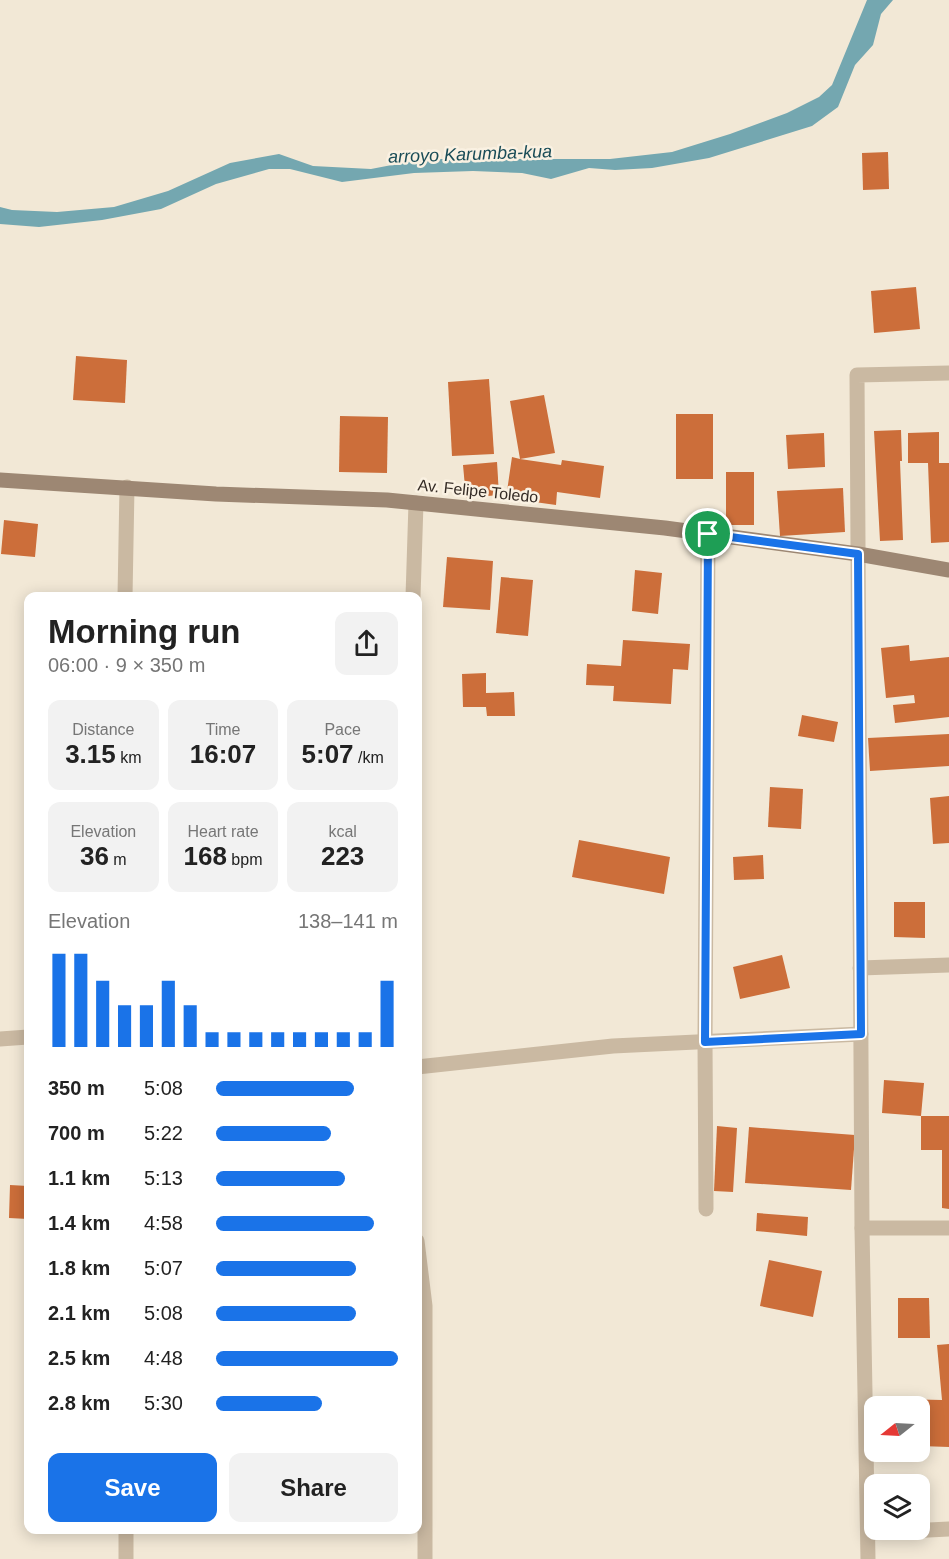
<!DOCTYPE html>
<html lang="en">
<head>
<meta charset="utf-8">
<style>
	:root { --surface:#fff; --page:#f2f2f2; --text:#222; --muted:#767676; --accent:#1a73e8 }
	body { margin:0; font-family:Helvetica,sans-serif; background:var(--page); color:var(--text); height:100vh; display:flex; flex-direction:column; font-size:22px; white-space:nowrap }
	* { box-sizing:border-box; margin:0 }
	p { font-size:20px; color:var(--muted) }
	.icon { flex:none; width:33px; height:33px; fill:none; stroke:currentColor; stroke-width:2; stroke-linecap:round; stroke-linejoin:round }
	.map { position:relative; flex:1; overflow:hidden }
	.details { position:absolute; left:24px; top:592px; width:398px; height:942px; display:flex; flex-direction:column; background:var(--surface); border-radius:12px; box-shadow:0 3px 15px #0003 }
	.details>* { flex:none }
	.needle { width:39px; rotate:252deg }
	.tools { position:absolute; left:864px; top:1396px; display:grid; gap:12px }
	.tools a { display:grid; place-items:center; width:66px; height:66px; border-radius:12px; background:var(--surface); box-shadow:0 3px 15px #0003; font-size:30px }
	.pin { position:absolute; display:grid; place-items:center; width:51px; height:51px; color:#fff; margin:-26px; border:3px solid #fff; border-radius:50%; box-shadow:0 2px 6px #0007 }
	.round { display:grid; place-items:center; flex:none; width:63px; height:63px; border-radius:12px; background:var(--page) }
	.headline { display:flex; align-items:center; justify-content:space-between; height:102px; padding:0 24px }
	h1 { font-size:33px; font-weight:600; line-height:45px }
	.figures { display:grid; grid-template-columns:repeat(3,1fr); gap:9px; height:102px; padding:6px 24px }
	.figures div { display:grid; align-content:center; border-radius:12px; background:var(--page); text-align:center }
	.figures b { font-size:26px; font-weight:600 }
	.figures small { font-size:16px; font-weight:400 }
	.figures p { font-size:16px }
	.chart { height:168px; padding:12px 24px }
	.chart p { display:flex; justify-content:space-between }
	.chart svg { width:100%; height:108px; margin-top:6px; stroke:var(--accent); stroke-width:6 }
	.button { display:flex; gap:12px; margin-top:auto; padding:12px 24px }
	.button a { flex:1; height:69px; border-radius:12px; background:var(--accent); color:#fff; font-size:24px; font-weight:600; line-height:69px; text-align:center }
	.button a+a { background:var(--page); color:var(--text) }
	ul { padding:0 24px; list-style:none; font-size:20px }
	li { display:grid; grid-template-columns:96px 72px 1fr; align-items:center; height:45px }
	li i { height:15px; border-radius:8px; background:var(--accent) }
	.map>svg:first-child { display:block }
	.water { fill:#74a7b0 }
	.building { fill:#cc6e3a }
	.lines { fill:none; stroke-linecap:round; stroke-linejoin:round }
	.service { stroke:#cab9a2; stroke-width:15 }
	.minor { stroke:#cab9a2; stroke-width:15 }
	.secondary { stroke:#9d8773; stroke-width:15 }
	.route-casing { stroke:#fff; stroke-width:12 }
	.route { stroke:#1a73e8; stroke-width:8 }
	.labels { text-anchor:middle; dominant-baseline:central; stroke-width:5; stroke-linejoin:round; paint-order:stroke }
	.street-label { font-size:16px; fill:#342b25; stroke:#faf1e2 }
	.water-label { font-size:18px; font-style:italic; fill:#194c57; stroke:#faf1e2 }
</style>
</head>
<body>
<div class="map">
<svg width="949" height="1559" viewBox="0 0 949 1559">
	<rect width="100%" height="100%" fill="#f2e8d6"/>
	<!-- water -->
	<polygon class="water" points="867,0 893,0 881,14 873,45 855,65 838,107 812,126 709,158 652,168 615,170 589,168 551,179 522,173 473,171 414,173 342,182 290,169 269,169 216,184 161,209 102,220 39,227 0,224 0,207 12,210 57,212 114,207 168,191 230,163 279,154 313,166 371,169 423,159 610,159 672,152 730,134 787,113 819,97 832,85"/>
	<!-- building -->
	<g class="building">
		<polygon points="888,152 889,189 863,190 862,153"/>
		<polygon points="916,287 920,329 874,333 871,291"/>
		<polygon points="76,356 127,360 125,403 73,400"/>
		<polygon points="489,379 494,454 452,456 448,382"/>
		<polygon points="544,395 555,453 520,459 561,465 562,460 604,466 600,498 557,492 556,505 506,498 512,457 520,459 510,401"/>
		<rect x="676" y="414" width="37" height="65"/>
		<polygon points="340,416 388,417 387,473 339,472"/>
		<polygon points="901,430 902,461 900,461 903,540 880,541 874,431"/>
		<polygon points="939,432 939,463 949,463 949,542 931,543 928,463 908,463 908,433"/>
		<polygon points="824,433 825,467 788,469 786,435"/>
		<polygon points="497,462 499,495 466,498 463,465"/>
		<rect x="726" y="472" width="28" height="53"/>
		<polygon points="843,488 845,532 780,536 777,491"/>
		<polygon points="4,520 38,524 35,557 1,554"/>
		<polygon points="447,557 493,561 490,610 443,607"/>
		<polygon points="635,570 662,573 658,614 632,611"/>
		<polygon points="501,577 533,580 528,636 496,633"/>
		<polygon points="623,640 690,644 688,670 673,669 671,704 613,701 614,686 586,685 587,664 621,666"/>
		<polygon points="909,645 910,661 949,657 949,717 895,723 893,705 915,703 914,695 886,698 881,648"/>
		<polygon points="486,673 486,693 514,692 515,716 487,716 486,707 463,707 462,674"/>
		<polygon points="802,715 838,722 834,742 798,736"/>
		<polygon points="949,734 949,766 870,771 868,738"/>
		<polygon points="770,787 803,789 801,829 768,827"/>
		<polygon points="949,796 949,843 933,844 930,798"/>
		<polygon points="579,840 670,857 664,894 572,877"/>
		<polygon points="763,855 764,879 734,880 733,857"/>
		<polygon points="894,902 925,902 925,938 894,937"/>
		<polygon points="782,955 790,988 740,999 733,967"/>
		<polygon points="884,1080 924,1083 921,1116 882,1113"/>
		<polygon points="921,1116 949,1116 949,1209 942,1208 942,1150 921,1150"/>
		<polygon points="717,1126 737,1128 733,1192 714,1191"/>
		<polygon points="749,1127 855,1135 851,1190 745,1183"/>
		<polygon points="10,1185 28,1186 28,1219 9,1218"/>
		<polygon points="757,1213 808,1217 807,1236 756,1231"/>
		<polygon points="769,1260 822,1271 813,1317 760,1306"/>
		<polygon points="898,1298 929,1298 930,1338 898,1338"/>
		<polygon points="949,1344 949,1447 920,1446 920,1407 897,1407 898,1399 942,1400 937,1345"/>
	</g>
	<g class="lines">
		<!-- service -->
		<g class="service">
			<polyline points="417,1067 613,1046 861,1034"/>
			<polyline points="706,1209 705,1042 708,534"/>
		</g>
		<!-- minor -->
		<g class="minor">
			<polyline points="125,597 127,487"/>
			<polyline points="413,597 416,503"/>
			<polyline points="860,968 949,965"/>
			<polyline points="0,1039 28,1037"/>
			<polyline points="862,1228 949,1228"/>
			<polyline points="417,1241 425,1306 425,1559"/>
			<polyline points="126,1530 126,1559"/>
			<polyline points="868,1533 949,1529"/>
			<polyline points="868,1559 862,1228 857,375 949,373"/>
		</g>
		<!-- secondary -->
		<polyline class="secondary" points="0,480 216,494 387,500 665,528 858,554 949,570"/>
	</g>
	<g class="lines">
		<defs>
			<polygon id="route" points="708,534 858,554 861,1034 705,1042"/>
		</defs>
		<!-- route casing -->
		<use href="#route" class="route-casing"/>
		<!-- route -->
		<use href="#route" class="route"/>
	</g>
	<g class="labels">
		<!-- street labels -->
		<g class="street-label">
			<text transform="translate(478 491) rotate(6)">Av. Felipe Toledo</text>
		</g>
		<!-- water labels -->
		<g class="water-label">
			<text transform="translate(470 154) rotate(-2)">arroyo Karumba-kua</text>
		</g>
	</g>
</svg>
<div class="tools">
<a><svg class="needle" viewBox="-14 -14 28 28"><path d="M0-13l5 13h-10z" fill="#e53935"/><path d="M0 13l5-13h-10z" fill="#767676"/></svg></a>
<a><svg class="icon" aria-label="layers" viewBox="0 0 24 24"><path d="M12 4l9 5-9 5-9-5zM3 14l9 5 9-5"/></svg></a>
</div>
<div class="pin" style="left:708px;top:534px;background:#1e9e55"><svg class="icon" aria-label="arrive" viewBox="0 0 24 24"><path d="M6 21V4h12l-3 4 3 4H6"/></svg></div>
<section class="details">
<div class="headline"><div><h1>Morning run</h1><p>06:00 · 9 × 350 m</p></div><a class="round"><svg class="icon" aria-label="share" viewBox="0 0 24 24"><path d="M12 15V3M7 8l5-5 5 5M5 13v7h14v-7"/></svg></a></div>
<div class="figures">
<div><p>Distance</p><b>3.15<small> km</small></b></div>
<div><p>Time</p><b>16:07</b></div>
<div><p>Pace</p><b>5:07<small> /km</small></b></div>
</div>
<div class="figures">
<div><p>Elevation</p><b>36<small> m</small></b></div>
<div><p>Heart rate</p><b>168<small> bpm</small></b></div>
<div><p>kcal</p><b>223</b></div>
</div>
<div class="chart"><p><span>Elevation</span>138–141 m</p>
<svg viewBox="0 0 160 44" preserveAspectRatio="none"><path d="M5 44V6M15 44V6M25 44V17M35 44V27M45 44V27M55 44V17M65 44V27M75 44V38M85 44V38M95 44V38M105 44V38M115 44V38M125 44V38M135 44V38M145 44V38M155 44V17"/></svg>
</div>
<ul>
<li><b>350 m</b>5:08<i style="width:76%"></i></li>
<li><b>700 m</b>5:22<i style="width:63%"></i></li>
<li><b>1.1 km</b>5:13<i style="width:71%"></i></li>
<li><b>1.4 km</b>4:58<i style="width:87%"></i></li>
<li><b>1.8 km</b>5:07<i style="width:77%"></i></li>
<li><b>2.1 km</b>5:08<i style="width:77%"></i></li>
<li><b>2.5 km</b>4:48<i style="width:100%"></i></li>
<li><b>2.8 km</b>5:30<i style="width:58%"></i></li>
</ul>
<div class="button"><a>Save</a><a>Share</a></div>
</section>
</div>
</body>
</html>
